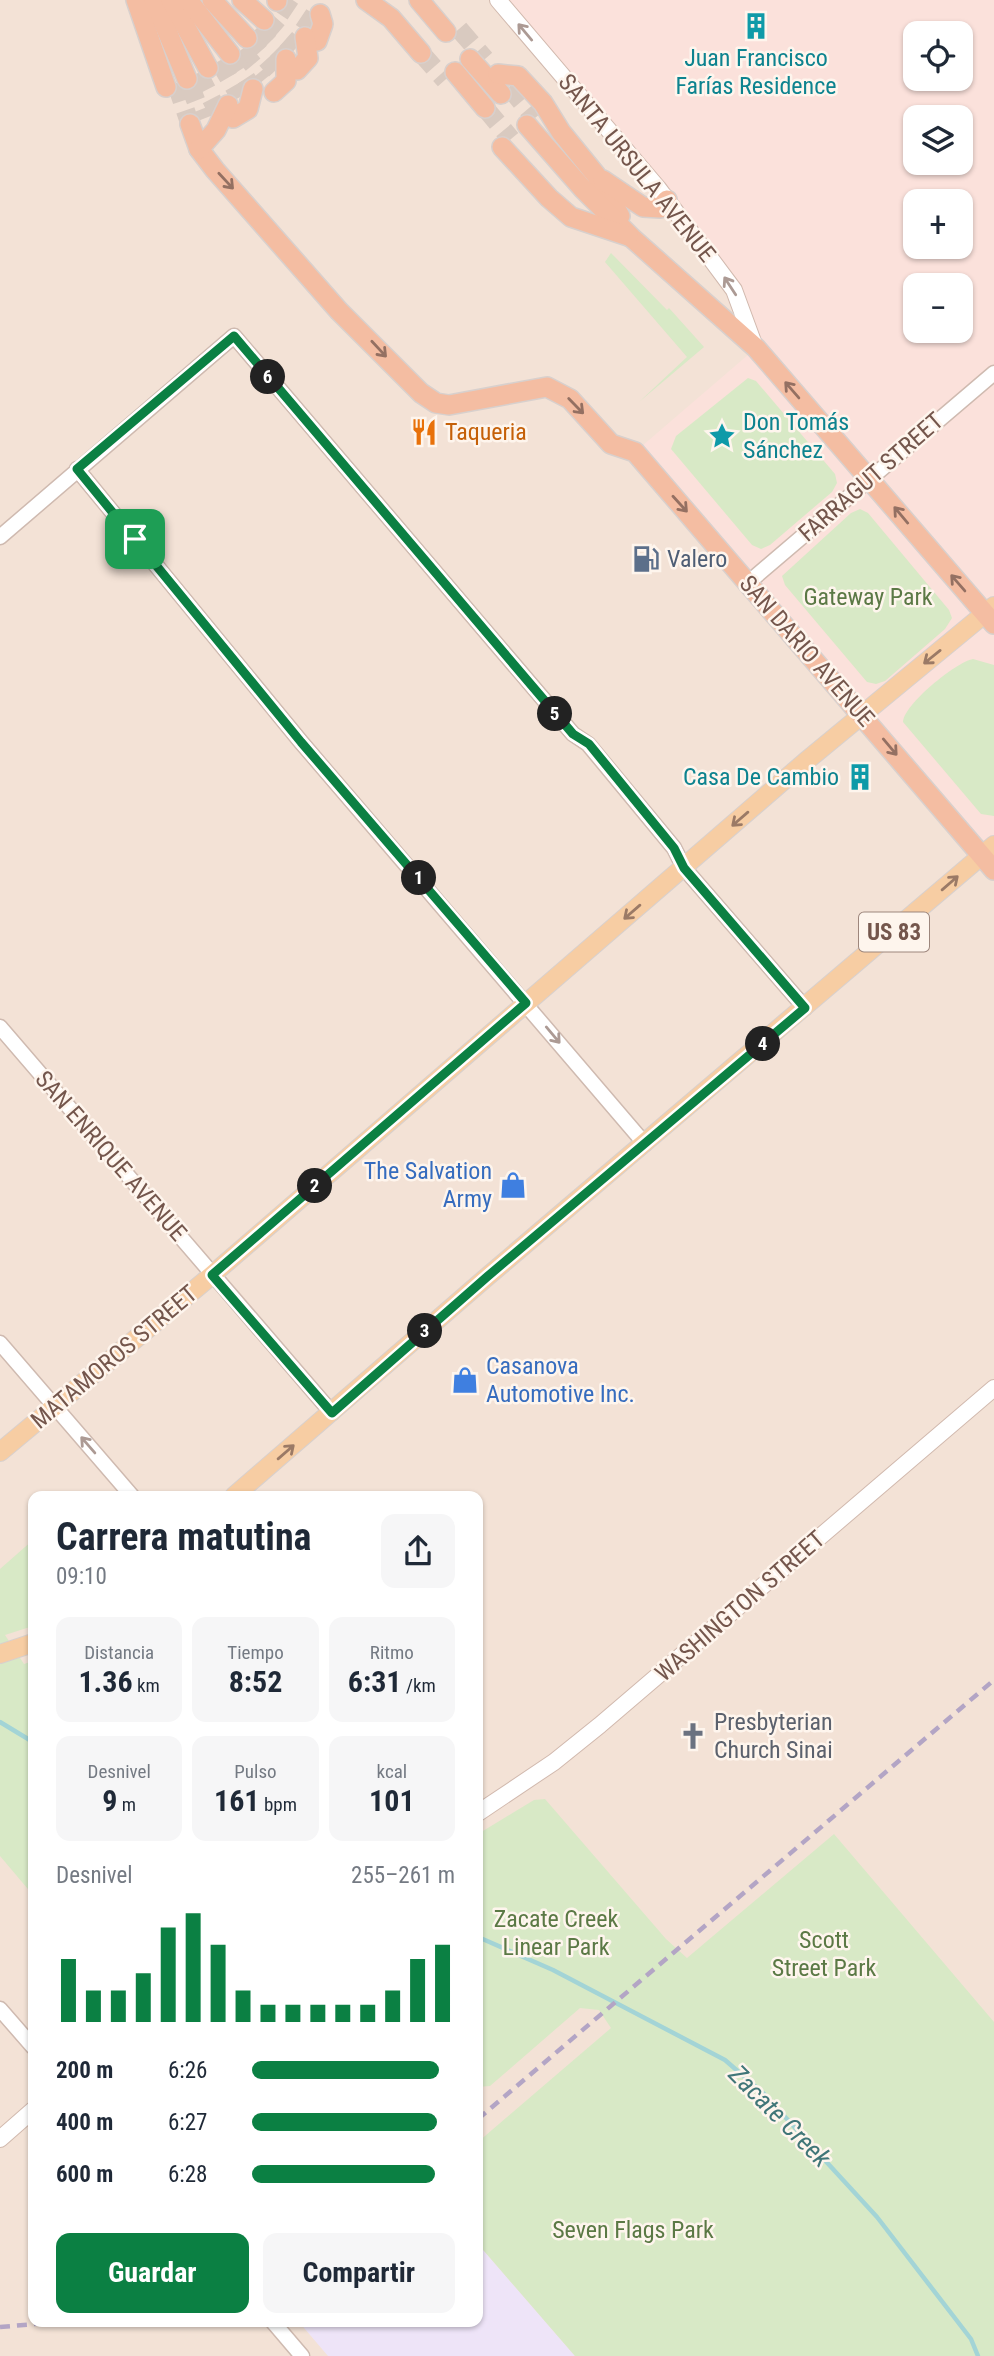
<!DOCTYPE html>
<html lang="es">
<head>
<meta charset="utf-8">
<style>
	:root { --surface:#fff; --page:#f6f6f7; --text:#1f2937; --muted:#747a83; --accent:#0b8043 }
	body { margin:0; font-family:"Roboto Condensed",sans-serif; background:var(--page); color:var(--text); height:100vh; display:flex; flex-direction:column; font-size:26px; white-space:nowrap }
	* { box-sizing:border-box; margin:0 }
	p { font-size:23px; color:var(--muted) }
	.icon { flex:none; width:38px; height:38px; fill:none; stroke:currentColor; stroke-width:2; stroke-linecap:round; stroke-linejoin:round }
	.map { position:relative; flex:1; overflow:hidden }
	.side { position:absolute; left:28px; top:1491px; width:455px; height:836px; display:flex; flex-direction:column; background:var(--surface); border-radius:14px; box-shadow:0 2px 5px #0004 }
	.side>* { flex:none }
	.buttons { position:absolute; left:903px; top:21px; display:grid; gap:14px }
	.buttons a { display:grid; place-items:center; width:70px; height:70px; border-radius:14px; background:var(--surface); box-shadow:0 2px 5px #0004; font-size:35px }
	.pin { position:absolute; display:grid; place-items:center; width:60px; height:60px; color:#fff; margin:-30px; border-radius:14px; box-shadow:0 4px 10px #0006 }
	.km { position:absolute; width:35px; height:35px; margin:-18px; border-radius:50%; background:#222; color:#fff; font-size:19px; line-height:35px; text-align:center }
	.round { display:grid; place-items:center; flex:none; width:74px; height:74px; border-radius:14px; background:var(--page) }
	.overview { display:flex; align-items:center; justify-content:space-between; height:119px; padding:0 28px }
	h1 { font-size:38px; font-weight:700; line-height:52px }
	.stats { display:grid; grid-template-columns:repeat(3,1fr); gap:10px; height:119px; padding:7px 28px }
	.stats div { display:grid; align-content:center; border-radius:14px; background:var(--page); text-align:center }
	.stats b { font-size:30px; font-weight:700 }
	.stats small { font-size:19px; font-weight:400 }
	.stats p { font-size:19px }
	.chart { height:196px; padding:14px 28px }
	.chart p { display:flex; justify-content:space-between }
	.chart svg { width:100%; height:126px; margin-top:7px; stroke:var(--accent); stroke-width:6 }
	.cta { display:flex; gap:14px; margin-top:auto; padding:14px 28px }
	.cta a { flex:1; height:80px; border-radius:14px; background:var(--accent); color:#fff; font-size:28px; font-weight:700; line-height:80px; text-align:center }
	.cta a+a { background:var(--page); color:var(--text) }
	ul { padding:0 28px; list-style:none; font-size:23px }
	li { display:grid; grid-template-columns:112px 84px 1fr; align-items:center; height:52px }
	li i { height:18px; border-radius:9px; background:var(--accent) }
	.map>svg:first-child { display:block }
	.residential { fill:#f3e2d6; fill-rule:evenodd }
	.commercial { fill:#fbe1db; fill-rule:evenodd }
	.education { fill:#eee4f8 }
	.green { fill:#d8e9c6 }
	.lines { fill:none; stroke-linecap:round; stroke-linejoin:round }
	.stream { stroke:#a3d4d6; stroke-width:4.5 }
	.trunk-tunnel { stroke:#d9cac0; stroke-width:19; stroke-dasharray:19 10; stroke-linecap:butt }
	.tertiary-casing { stroke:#cfbab0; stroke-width:17 }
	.secondary-casing { stroke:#d1b9ae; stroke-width:18 }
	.primary-casing { stroke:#d8d0cd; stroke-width:20 }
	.trunk-casing { stroke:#d8d0cd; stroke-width:22 }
	.tertiary { stroke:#fff; stroke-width:14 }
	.secondary { stroke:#fff; stroke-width:16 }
	.primary { stroke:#f7cda3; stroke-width:18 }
	.trunk { stroke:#f4bda2; stroke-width:19 }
	.rail { stroke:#b3a5c5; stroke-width:4.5; stroke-dasharray:10 7; stroke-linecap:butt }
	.oneway { stroke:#ac9a94 }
	.oneway2 { stroke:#947062 }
	.oneway3 { stroke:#9b7a66 }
	.route-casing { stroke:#fff; stroke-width:14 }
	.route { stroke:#0b8043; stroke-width:9 }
	.labels { text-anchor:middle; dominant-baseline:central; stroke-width:5; stroke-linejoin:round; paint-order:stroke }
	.shield { fill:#fef5ed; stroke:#9d867c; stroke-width:2 }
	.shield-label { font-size:23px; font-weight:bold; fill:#74564c }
	.culture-label { font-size:24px; fill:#0d838f; stroke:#fef5ed }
	.street-label { font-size:24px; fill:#74564c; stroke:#fef5ed }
	.food-label { font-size:24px; fill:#c56008; stroke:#fef5ed; text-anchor:start }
	.service-label { font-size:24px; fill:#4e5e75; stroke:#fef5ed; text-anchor:start }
	.park-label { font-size:24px; fill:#5b7945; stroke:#fef5ed }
	.shop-label { font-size:24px; fill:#366cbe; stroke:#fef5ed; text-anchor:end }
	.worship-label { font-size:24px; fill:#5b616d; stroke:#fef5ed; text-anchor:start }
	.water-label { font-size:26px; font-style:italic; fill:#407678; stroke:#fef5ed }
</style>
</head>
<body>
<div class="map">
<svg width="994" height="2356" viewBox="0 0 994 2356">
	<rect width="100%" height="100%" fill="#fbf1e7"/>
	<!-- residential -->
	<path class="residential" d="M0,0H994V2356H0ZM915,33H961V79H915ZM915,117H961V163H915ZM915,201H961V247H915ZM915,285H961V331H915ZM33,1496H478V2322H33Z"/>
	<!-- commercial -->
	<path class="commercial" d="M498,0H994V870L635,452L756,348L734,290ZM915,33H961V79H915ZM915,117H961V163H915ZM915,201H961V247H915ZM915,285H961V331H915Z"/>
	<!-- education -->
	<polygon class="education" points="478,2244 575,2356 328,2356 299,2322 478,2322"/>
	<!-- green -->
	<g class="green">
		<polygon points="611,253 667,310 669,308 704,347 639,402 687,357 605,262"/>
		<polygon points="748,378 756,381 835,474 837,483 832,492 770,545 761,549 752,545 671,449 676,436"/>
		<polygon points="860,509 868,513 949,610 952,618 945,629 885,681 876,684 867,682 785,585 782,576 851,513"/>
		<path d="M973,659L994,665V816L981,814L903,722C903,705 956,662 973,659Z"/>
		<polygon points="33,1540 33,1626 5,1635 24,1664 33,1661 33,1895 0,1856 0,1569"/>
		<polygon points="545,1799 666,1939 687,1958 834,1834 994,2022 994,2356 575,2356 478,2244 478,2142 611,2028 599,2010 580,2008 490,2086 478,2087 478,1834 534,1800"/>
	</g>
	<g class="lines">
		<!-- stream -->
		<g class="stream">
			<polyline points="0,1722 33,1742"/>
			<polyline points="478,1937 553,1970 725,2060 764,2094 877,2217 971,2339 978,2356"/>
		</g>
		<!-- trunk-tunnel -->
		<g class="trunk-tunnel">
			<polyline points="277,1 313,25"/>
			<polyline points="264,20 296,48"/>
			<polyline points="256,29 286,59"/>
			<polyline points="459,29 485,59"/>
			<polyline points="247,38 276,70"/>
			<polyline points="241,50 265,79"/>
			<polyline points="421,53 445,80"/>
			<polyline points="230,54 253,89"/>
			<polyline points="219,61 240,97"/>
			<polyline points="198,73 218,112"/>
			<polyline points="176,83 190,124"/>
			<polyline points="189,83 203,119"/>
			<polyline points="509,87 535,118"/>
			<polyline points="485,108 511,139"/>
		</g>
		<defs>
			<g id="tertiary">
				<polyline points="77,469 301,742 645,1144"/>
				<polyline points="0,537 234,336 573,734 588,744 674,848 684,868 805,1008"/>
				<polyline points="749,582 994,373"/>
				<polyline points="0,1027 332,1413"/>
				<polyline points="0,1343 132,1496"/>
				<polyline points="0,2009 33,2047"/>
				<polyline points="273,2322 302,2356"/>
			</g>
			<g id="secondary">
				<polyline points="498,0 658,188 734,290 755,347"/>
				<polyline points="478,1813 554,1762 600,1725 994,1388"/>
				<polyline points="0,2139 33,2110"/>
			</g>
			<g id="primary">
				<polyline points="0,1452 212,1275 805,762 994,606"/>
				<polyline points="234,1496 488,1276 994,845"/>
				<polyline points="0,1654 33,1643"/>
			</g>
			<g id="trunk">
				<polyline points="136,0 166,87"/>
				<polyline points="154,0 187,79"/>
				<polyline points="171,0 208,68"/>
				<polyline points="188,0 230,54"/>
				<polyline points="212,0 247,38"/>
				<polyline points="242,0 264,20"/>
				<polyline points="277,0 277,1"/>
				<polyline points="366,0 391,18 421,53"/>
				<polyline points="419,0 446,32"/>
				<polyline points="317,41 323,24 320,14"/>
				<polyline points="470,59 501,94"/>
				<polyline points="297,70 308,58 305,37"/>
				<polyline points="455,72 485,108"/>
				<polyline points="498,74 518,76 543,103 561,132 596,175 620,216"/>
				<polyline points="274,92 286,81 286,59"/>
				<polyline points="233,118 248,109 253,89"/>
				<polyline points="190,124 199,149 215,170 339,311 421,393 436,403 449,405 547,387 570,399 611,444 635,452 994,870"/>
				<polyline points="527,125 583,189 632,238 756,348 994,624"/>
				<polyline points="502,147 549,198 571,217 628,236"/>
				<polyline points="199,149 216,130 228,105"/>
				<polyline points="603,180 643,207 660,208 667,200"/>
			</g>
		</defs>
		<!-- tertiary casing -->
		<use href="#tertiary" class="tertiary-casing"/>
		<!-- secondary casing -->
		<use href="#secondary" class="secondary-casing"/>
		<!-- primary casing -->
		<use href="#primary" class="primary-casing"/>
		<!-- trunk casing -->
		<use href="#trunk" class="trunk-casing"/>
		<!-- tertiary -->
		<use href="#tertiary" class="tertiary"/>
		<!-- secondary -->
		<use href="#secondary" class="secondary"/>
		<!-- primary -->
		<use href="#primary" class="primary"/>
		<!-- trunk -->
		<use href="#trunk" class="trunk"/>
		<!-- rail -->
		<g class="rail">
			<polyline points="478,2119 994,1680"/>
			<polyline points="0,2327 58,2322"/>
		</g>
	</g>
	<!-- one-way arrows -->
	<defs><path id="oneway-shaft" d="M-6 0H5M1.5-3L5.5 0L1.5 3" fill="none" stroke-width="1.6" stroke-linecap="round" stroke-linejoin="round" transform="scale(1.75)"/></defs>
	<g class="oneway">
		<use href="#oneway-shaft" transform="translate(525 32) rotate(-130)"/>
		<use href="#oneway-shaft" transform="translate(730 286) rotate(-123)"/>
		<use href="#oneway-shaft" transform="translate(553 1035) rotate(50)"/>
		<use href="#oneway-shaft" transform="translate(88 1445) rotate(-131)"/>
	</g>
	<g class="oneway2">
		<use href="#oneway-shaft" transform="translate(226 181) rotate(47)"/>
		<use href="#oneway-shaft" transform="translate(379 349) rotate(47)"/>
		<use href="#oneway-shaft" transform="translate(792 390) rotate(-131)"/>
		<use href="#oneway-shaft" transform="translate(576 406) rotate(46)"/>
		<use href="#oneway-shaft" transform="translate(680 504) rotate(48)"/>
		<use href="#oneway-shaft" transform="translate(901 515) rotate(-130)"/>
		<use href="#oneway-shaft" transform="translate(958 583) rotate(-131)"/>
		<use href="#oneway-shaft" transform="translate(890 747) rotate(50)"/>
	</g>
	<g class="oneway3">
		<use href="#oneway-shaft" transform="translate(932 657) rotate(141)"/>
		<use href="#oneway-shaft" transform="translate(740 819) rotate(139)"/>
		<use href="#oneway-shaft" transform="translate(950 883) rotate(-41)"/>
		<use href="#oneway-shaft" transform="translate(632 912) rotate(139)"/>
		<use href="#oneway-shaft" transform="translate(286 1452) rotate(-41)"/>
	</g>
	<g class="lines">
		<defs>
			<polygon id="route" points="234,336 573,734 589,744 674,848 684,868 805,1008 488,1276 332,1413 212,1275 526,1003 301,742 77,469"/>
		</defs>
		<!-- route casing -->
		<use href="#route" class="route-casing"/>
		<!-- route -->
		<use href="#route" class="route"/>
	</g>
	<!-- icons -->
	<defs>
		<symbol id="building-bare" viewBox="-9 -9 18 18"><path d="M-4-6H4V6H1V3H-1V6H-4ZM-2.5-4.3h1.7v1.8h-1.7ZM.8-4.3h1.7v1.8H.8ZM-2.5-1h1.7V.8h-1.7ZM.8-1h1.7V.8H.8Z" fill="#0f9aa8" stroke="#fef5ed" stroke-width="2.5" paint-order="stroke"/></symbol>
		<symbol id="restaurant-bare" viewBox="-9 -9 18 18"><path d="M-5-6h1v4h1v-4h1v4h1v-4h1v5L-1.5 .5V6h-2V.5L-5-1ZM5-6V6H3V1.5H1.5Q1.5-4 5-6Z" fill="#e8710a" stroke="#fef5ed" stroke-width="2.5" paint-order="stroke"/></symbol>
		<symbol id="sight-bare" viewBox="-9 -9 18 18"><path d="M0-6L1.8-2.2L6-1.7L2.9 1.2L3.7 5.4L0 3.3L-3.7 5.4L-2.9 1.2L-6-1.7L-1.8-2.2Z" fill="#0f9aa8" stroke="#fef5ed" stroke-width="2.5" paint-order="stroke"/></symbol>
		<symbol id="fuel-bare" viewBox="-9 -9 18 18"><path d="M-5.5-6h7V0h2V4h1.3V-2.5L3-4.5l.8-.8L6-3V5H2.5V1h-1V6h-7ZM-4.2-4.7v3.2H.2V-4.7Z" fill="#5c6f8a" stroke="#fef5ed" stroke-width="2.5" paint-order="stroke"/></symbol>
		<symbol id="shop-bare" viewBox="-9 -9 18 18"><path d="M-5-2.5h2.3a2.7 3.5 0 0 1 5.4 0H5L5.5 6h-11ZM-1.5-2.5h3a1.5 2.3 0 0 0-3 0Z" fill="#3f7fe0" stroke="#fef5ed" stroke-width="2.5" paint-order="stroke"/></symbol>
		<symbol id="church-bare" viewBox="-9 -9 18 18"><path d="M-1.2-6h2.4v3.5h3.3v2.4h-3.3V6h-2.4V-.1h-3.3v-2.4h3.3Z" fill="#6b7280" stroke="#fef5ed" stroke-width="2.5" paint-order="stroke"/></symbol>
	</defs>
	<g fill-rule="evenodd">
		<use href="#building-bare" x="737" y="7" width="38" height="38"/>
		<use href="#restaurant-bare" x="405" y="413" width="38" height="38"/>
		<use href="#sight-bare" x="703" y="417" width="38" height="38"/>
		<use href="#fuel-bare" x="627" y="540" width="38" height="38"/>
		<use href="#building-bare" x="841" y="758" width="38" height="38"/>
		<use href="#shop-bare" x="494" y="1166" width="38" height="38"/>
		<use href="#shop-bare" x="446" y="1361" width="38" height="38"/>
		<use href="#church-bare" x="674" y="1717" width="38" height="38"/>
	</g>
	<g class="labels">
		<!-- shield labels -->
		<rect class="shield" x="859" y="912.5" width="70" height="39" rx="5"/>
		<g class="shield-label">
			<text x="894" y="932">US 83</text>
		</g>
		<!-- culture labels -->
		<g class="culture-label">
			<text x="756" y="58">Juan Francisco<tspan x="756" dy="28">Farías Residence</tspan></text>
			<text x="743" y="422" text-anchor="start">Don Tomás<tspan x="743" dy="28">Sánchez</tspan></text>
			<text x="839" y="777" text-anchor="end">Casa De Cambio</text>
		</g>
		<!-- street labels -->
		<g class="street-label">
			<text transform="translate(637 168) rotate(51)">SANTA URSULA AVENUE</text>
			<text transform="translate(871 477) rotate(-41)">FARRAGUT STREET</text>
			<text transform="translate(807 651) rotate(49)">SAN DARIO AVENUE</text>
			<text transform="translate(111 1156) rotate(49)">SAN ENRIQUE AVENUE</text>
			<text transform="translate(114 1357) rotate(-40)">MATAMOROS STREET</text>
			<text transform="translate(740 1606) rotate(-41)">WASHINGTON STREET</text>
		</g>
		<!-- food labels -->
		<g class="food-label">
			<text x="445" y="432">Taqueria</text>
		</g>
		<!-- service labels -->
		<g class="service-label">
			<text x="667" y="559">Valero</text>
		</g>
		<!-- park labels -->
		<g class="park-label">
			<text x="868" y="597">Gateway Park</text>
			<text x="556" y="1919">Zacate Creek<tspan x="556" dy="28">Linear Park</tspan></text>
			<text x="824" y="1940">Scott<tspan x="824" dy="28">Street Park</tspan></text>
			<text x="633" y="2230">Seven Flags Park</text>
		</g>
		<!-- shop labels -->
		<g class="shop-label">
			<text x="492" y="1171">The Salvation<tspan x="492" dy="28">Army</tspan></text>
			<text x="486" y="1366" text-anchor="start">Casanova<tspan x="486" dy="28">Automotive Inc.</tspan></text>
		</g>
		<!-- worship labels -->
		<g class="worship-label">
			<text x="714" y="1722">Presbyterian<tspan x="714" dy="28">Church Sinai</tspan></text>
		</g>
		<!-- water labels -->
		<g class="water-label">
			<text transform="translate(780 2116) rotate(45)">Zacate Creek</text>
		</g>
	</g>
</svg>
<div class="buttons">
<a><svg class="icon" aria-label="locate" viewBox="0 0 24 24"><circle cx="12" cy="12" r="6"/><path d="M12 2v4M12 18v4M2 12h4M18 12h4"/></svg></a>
<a><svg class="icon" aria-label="layers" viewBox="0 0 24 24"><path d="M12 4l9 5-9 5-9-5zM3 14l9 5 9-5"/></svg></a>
<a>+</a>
<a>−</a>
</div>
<div class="pin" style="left:135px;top:539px;background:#1e9e55"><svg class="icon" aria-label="arrive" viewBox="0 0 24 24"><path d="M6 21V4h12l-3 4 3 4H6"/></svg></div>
<b class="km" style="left:419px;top:878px">1</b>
<b class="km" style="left:315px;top:1186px">2</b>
<b class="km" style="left:425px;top:1331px">3</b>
<b class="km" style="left:763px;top:1044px">4</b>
<b class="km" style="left:555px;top:714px">5</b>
<b class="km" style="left:268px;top:377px">6</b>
<section class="side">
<div class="overview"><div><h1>Carrera matutina</h1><p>09:10</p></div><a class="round"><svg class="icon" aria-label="share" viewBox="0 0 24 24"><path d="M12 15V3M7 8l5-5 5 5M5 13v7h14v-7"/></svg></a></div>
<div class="stats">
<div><p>Distancia</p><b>1.36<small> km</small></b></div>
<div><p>Tiempo</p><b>8:52</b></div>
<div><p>Ritmo</p><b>6:31<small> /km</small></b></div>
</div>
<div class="stats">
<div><p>Desnivel</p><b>9<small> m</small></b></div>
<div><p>Pulso</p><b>161<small> bpm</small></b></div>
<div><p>kcal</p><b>101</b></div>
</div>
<div class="chart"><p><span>Desnivel</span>255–261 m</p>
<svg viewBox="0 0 160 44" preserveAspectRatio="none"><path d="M5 44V22M15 44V33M25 44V33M35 44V27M45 44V11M55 44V6M65 44V17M75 44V33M85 44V38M95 44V38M105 44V38M115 44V38M125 44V38M135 44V33M145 44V22M155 44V17"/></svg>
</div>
<ul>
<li><b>200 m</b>6:26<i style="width:92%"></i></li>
<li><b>400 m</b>6:27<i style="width:91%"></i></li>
<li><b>600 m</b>6:28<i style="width:90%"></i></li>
</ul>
<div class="cta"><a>Guardar</a><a>Compartir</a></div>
</section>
</div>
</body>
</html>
